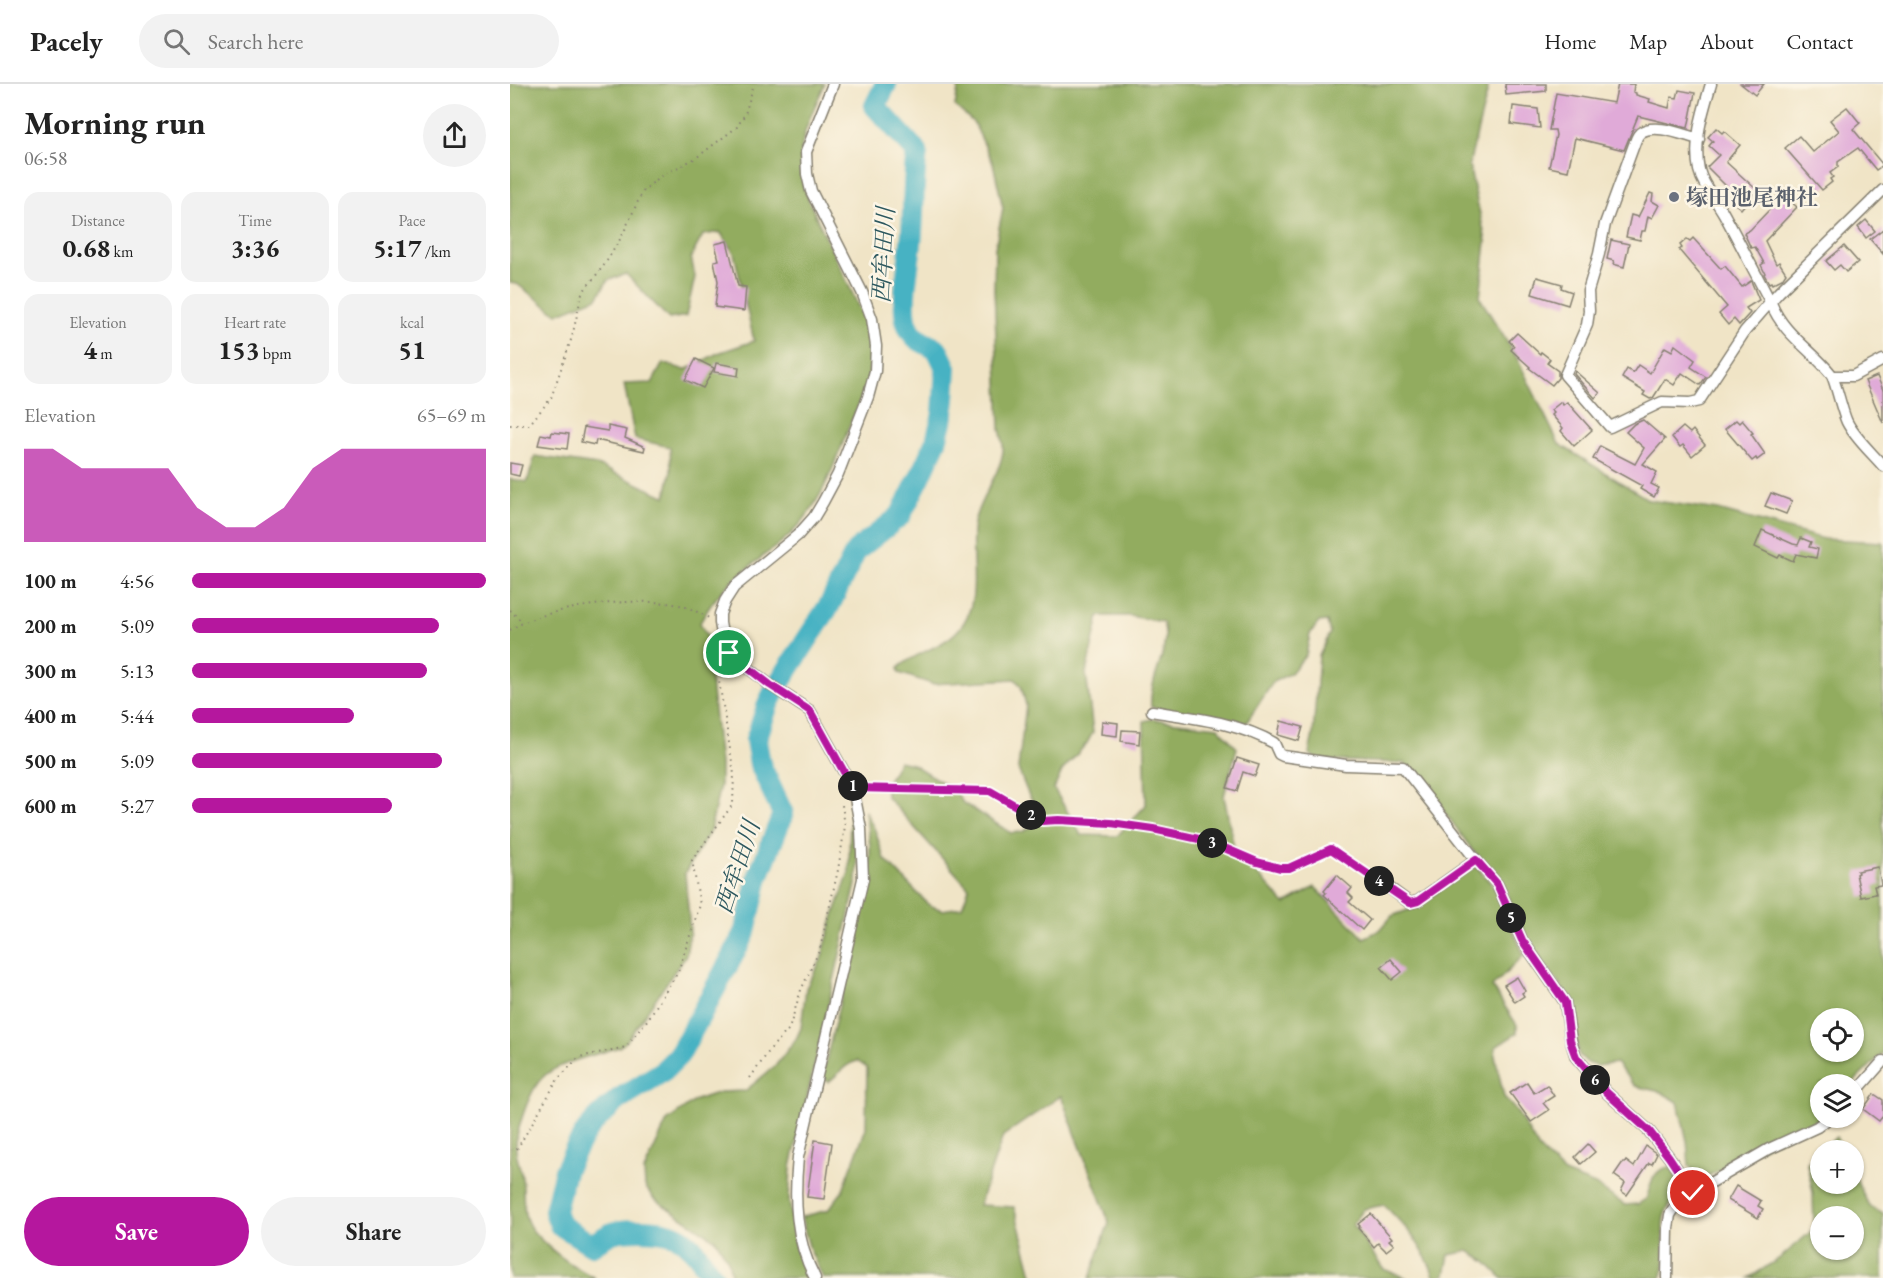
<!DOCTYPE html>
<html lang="en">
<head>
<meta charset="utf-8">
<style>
	:root { --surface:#fff; --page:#f2f2f2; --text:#222; --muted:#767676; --line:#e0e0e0; --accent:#b5179e }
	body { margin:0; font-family:"EB Garamond","Noto Serif JP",serif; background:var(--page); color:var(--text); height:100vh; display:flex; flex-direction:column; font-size:22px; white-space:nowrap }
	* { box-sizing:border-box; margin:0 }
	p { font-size:20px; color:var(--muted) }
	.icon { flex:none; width:33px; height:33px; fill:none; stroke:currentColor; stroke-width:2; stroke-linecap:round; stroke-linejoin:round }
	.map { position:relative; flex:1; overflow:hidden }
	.side { display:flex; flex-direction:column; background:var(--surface); width:510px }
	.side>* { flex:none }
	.buttons { position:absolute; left:1300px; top:924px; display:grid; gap:12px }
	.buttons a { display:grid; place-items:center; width:54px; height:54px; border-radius:50%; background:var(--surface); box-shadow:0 2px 4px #0004; font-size:30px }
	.pin { position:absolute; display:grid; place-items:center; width:51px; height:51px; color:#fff; margin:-26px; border:3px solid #fff; border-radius:50%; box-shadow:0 2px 6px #0007 }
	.km { position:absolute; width:30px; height:30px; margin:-15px; border-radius:50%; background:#222; color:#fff; font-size:16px; line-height:30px; text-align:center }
	.round { display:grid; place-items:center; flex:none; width:63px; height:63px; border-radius:32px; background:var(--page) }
	.summary { display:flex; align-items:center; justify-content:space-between; height:102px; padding:0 24px }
	h1 { font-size:33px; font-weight:700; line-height:45px }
	.metrics { display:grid; grid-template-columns:repeat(3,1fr); gap:9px; height:102px; padding:6px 24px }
	.metrics div { display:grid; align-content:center; border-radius:15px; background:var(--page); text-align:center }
	.metrics b { font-size:26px; font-weight:700 }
	.metrics small { font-size:16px; font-weight:400 }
	.metrics p { font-size:16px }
	.chart { height:168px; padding:12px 24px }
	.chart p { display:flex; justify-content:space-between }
	.chart svg { width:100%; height:108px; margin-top:6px; fill:var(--accent); opacity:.7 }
	.action { display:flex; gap:12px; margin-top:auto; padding:12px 24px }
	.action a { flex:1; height:69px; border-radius:36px; background:var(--accent); color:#fff; font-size:24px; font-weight:700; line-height:69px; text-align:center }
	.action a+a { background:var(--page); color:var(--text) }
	ul { padding:0 24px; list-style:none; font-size:20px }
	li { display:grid; grid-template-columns:96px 72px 1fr; align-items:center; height:45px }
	li i { height:15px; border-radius:8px; background:var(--accent) }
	header { display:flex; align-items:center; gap:36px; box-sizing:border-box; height:84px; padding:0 30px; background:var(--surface); border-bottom:2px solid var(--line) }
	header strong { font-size:28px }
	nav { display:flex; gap:33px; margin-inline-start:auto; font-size:21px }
	.search { width:420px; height:54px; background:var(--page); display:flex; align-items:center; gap:15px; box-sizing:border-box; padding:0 21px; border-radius:33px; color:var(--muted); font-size:22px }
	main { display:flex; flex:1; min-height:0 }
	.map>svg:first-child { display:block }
	.forest { fill:#92ac5f; stroke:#57643e; stroke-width:1.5; fill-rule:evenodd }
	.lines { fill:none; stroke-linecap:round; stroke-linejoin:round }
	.river { stroke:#46b2c3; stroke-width:22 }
	.building { fill:#e0aad8 }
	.minor-casing { stroke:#868071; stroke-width:13 }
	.path { stroke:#868071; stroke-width:2; stroke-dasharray:1.5 4.5; stroke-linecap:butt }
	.minor { stroke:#fff; stroke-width:10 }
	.route-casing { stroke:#fff; stroke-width:12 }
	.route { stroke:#b5179e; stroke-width:8 }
	.worship-dot { fill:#6b7280; stroke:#fcf5e5; stroke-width:2 }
	.labels { text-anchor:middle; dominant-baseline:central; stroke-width:5; stroke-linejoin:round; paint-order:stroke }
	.worship-label { font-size:22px; font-weight:bold; fill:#5b616d; stroke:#fcf5e5; text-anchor:start }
	.water-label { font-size:24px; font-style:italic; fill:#2d585f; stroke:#fcf5e5 }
</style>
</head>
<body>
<header>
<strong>Pacely</strong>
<div class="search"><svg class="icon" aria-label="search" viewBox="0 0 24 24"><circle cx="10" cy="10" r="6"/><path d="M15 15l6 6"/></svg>Search here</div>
<nav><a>Home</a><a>Map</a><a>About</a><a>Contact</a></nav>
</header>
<main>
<section class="side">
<div class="summary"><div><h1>Morning run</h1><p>06:58</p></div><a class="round"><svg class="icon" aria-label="share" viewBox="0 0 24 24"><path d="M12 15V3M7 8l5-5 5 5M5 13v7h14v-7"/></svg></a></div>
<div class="metrics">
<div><p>Distance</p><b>0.68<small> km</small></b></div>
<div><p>Time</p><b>3:36</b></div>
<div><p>Pace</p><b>5:17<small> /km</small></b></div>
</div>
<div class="metrics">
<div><p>Elevation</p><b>4<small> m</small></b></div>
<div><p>Heart rate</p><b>153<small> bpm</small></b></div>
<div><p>kcal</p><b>51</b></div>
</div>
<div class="chart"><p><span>Elevation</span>65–69 m</p>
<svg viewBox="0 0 160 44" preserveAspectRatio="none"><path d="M0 44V6L10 6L20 14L30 14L40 14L50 14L60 30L70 38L80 38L90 30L100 14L110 6L120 6L130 6L140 6L150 6L160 6V44z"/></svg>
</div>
<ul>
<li><b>100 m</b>4:56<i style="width:100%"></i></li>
<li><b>200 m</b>5:09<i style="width:84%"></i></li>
<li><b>300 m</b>5:13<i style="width:80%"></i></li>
<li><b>400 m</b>5:44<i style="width:55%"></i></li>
<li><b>500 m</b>5:09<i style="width:85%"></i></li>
<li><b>600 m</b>5:27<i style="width:68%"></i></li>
</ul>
<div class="action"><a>Save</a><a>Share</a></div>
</section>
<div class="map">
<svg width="1373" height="1194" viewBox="0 0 1373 1194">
	<rect width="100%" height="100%" fill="#fcf5e5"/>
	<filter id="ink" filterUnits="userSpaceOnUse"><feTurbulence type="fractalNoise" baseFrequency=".0167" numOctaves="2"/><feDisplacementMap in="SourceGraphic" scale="12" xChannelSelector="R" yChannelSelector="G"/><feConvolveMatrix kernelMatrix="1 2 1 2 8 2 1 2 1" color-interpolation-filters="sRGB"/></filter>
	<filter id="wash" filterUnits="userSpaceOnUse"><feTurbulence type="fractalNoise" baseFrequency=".008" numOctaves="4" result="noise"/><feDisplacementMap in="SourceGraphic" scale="24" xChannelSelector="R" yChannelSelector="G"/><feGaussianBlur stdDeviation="1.35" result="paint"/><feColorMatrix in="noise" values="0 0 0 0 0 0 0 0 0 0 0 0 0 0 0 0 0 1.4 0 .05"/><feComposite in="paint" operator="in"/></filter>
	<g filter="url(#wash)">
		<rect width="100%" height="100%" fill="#f0e4c6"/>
		<!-- forest -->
		<g class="forest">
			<path d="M0,0H315C305,22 293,45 291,69C288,104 305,129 319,160C332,186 344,213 356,239C360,253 361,266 360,280C358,302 348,322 340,341C323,383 310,426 274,456C241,483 210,499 190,539C200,559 208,567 200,589L210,680V701L200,747L175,789L180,847L176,871L116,958L109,963C87,971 48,978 32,994C20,1006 4,1050 6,1067C7,1076 11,1085 12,1094C15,1112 10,1131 23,1147C40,1167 62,1182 85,1194H0V395L17,398L25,372L87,381L156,413L161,387L160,363L125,355L114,300L142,299L153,279L175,286L208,269L244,257L224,169L210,148L193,151L181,173L185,193L176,232L159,235L116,190L98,196L87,214L47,230L7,200L0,199Z"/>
			<path d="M449,0H977L978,5L959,81L976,157L970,214L1007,274L1049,360L1139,416L1208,426L1314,455L1373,458V969L1342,1000H1311V1032L1307,1036L1196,1093L1187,1089L1179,1082L1177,1057L1168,1018L1151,1008L1125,1002L1106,979L1087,982L1078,979L1069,971L1058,913L1017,855L993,800L963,767L904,686L894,679L807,676L799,669L803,651L809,572L820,549L817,537L809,538L800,550L796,571L781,589L763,598L735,641L641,623C638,594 662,567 653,538L620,532H589L576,589L583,648L577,659L552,687L544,705L571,751L607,752L636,721L634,637L642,635L708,643L727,664L714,712L724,764L775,820L805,803L854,854L870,846L882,832L906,823L962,782L967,783L984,803L1014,871L982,903L1007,941V949L986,963L985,972L994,1013L1007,1028L1029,1065L1054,1089L1085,1101L1115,1121L1128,1120L1137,1114C1140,1100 1143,1085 1160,1083L1166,1092L1173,1110C1136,1131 1164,1164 1151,1194H992L976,1178L959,1167L939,1171L935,1191L925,1194C912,1160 899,1146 874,1121L854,1125L843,1140L873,1185L897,1194H580L599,1138L551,1012L493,1052L469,1121L504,1123L523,1194H313L300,1166L291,1133L318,1126L332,1108L356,1044L357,984L347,977C333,981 330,990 318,998L312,993L359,797L360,761L355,727L365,746L374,774L419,821L432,826L452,823L459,804L376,712V700L389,677L402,680L445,706L453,719L501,749L512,748L529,739L526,722L519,712L508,685L516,621L511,602L505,595L422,600L389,589L388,584C405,568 433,564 449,545C474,517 458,473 464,439C469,413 490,392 493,367C494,360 491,351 490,344L484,205L485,164L493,124L483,79L464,39L445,22ZM1311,934H1344V968H1311Z"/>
			<path d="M340,726C349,749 348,772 347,796L281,1083L279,1114L285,1162L300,1194H222L218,1176L206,1156L144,1115L135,1102L134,1087L157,1037L186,1016L210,1008L235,1007L266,981L286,955L291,944L296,904L311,876L324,831L339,789Z"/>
			<polygon points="1326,1053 1333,1066 1312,1066"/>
			<path d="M1311,1067V1100H1344V1090L1359,1122L1373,1130V1194H1239L1270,1174L1304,1145L1303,1109L1297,1079ZM1344,1132V1166H1311V1132Z"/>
		</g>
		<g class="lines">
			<!-- river -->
			<path class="river" d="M204,1194C180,1160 175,1146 130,1146C105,1146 103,1147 82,1161L50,1141L45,1127L55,1087L65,1066L77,1046L90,1032L109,1015L152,988L169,971L234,851L248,793L273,730L250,680L246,656L258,620L266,604L320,520L346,467L390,432L410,393L426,357L433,330L436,284L427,265C412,258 403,256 397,239C390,215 401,173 402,147C404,120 403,94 407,68L365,22L376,0"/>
		</g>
		<g id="blocks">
			<!-- building -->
			<g class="building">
				<polygon points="995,0 1036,0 1036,7 996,11"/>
				<polygon points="1108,0 1124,0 1123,8 1126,9 1126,11 1140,15 1139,18 1159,24 1161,13 1167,14 1169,6 1185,9 1178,44 1128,32 1114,66 1065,54 1058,87 1039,83 1046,51 1045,46 1039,46 1046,9 1104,19"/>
				<polygon points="1231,0 1254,0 1245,11"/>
				<polygon points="1003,22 1028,25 1030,44 1001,40"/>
				<polygon points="1337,23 1350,39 1343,45 1373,81 1366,86 1348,64 1328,78 1328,83 1320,89 1323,93 1320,95 1322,98 1312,106 1275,64 1289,52 1303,68 1329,47 1320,36"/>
				<polygon points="1206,44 1212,49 1214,47 1230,61 1216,78 1247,106 1231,125 1224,119 1228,114 1197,83 1209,71 1199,62 1203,57 1198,53"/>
				<polygon points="1140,109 1143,110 1142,117 1149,121 1142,134 1138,132 1135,147 1132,147 1130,156 1116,153 1121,131 1128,133"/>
				<polygon points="1271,109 1287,123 1255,157 1266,180 1269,178 1276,189 1272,195 1262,200 1261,198 1259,199 1254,190 1255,189 1251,181 1254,179 1245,163 1241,164 1234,149 1240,146 1260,125 1258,123"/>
				<polygon points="1356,136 1365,147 1356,154 1348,143"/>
				<polygon points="1373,145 1373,170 1360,155"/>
				<polygon points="1183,154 1211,185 1215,182 1232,203 1241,197 1249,216 1236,224 1240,229 1229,241 1224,235 1218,241 1209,230 1217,223 1169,166 1172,164 1170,161 1177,155 1180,157"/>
				<polygon points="1101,156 1119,160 1114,183 1103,180 1104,177 1097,175"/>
				<polygon points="217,157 228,202 236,203 234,227 205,223 208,197 204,177 209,176 205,160"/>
				<polygon points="1334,162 1348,178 1336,188 1330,181 1324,186 1316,177"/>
				<polygon points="1027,193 1052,200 1051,204 1062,208 1058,221 1022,210"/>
				<polygon points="1007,249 1030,270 1031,268 1040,275 1037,279 1048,287 1048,294 1042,301 1019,284 1020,283 1001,266 1004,262 999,257"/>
				<polygon points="1165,261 1185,276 1181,283 1196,293 1190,301 1172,289 1164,301 1155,295 1143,314 1140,315 1133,311 1135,308 1112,294 1117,285 1123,289 1128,281 1140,289 1155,263 1162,267"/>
				<polygon points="186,275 204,284 193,304 175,296"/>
				<polygon points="206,279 229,283 228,292 204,288"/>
				<polygon points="1065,287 1090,309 1085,314 1064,290"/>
				<polygon points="1367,292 1373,306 1373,339 1355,297"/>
				<polygon points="1051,318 1053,321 1057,318 1082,346 1064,362 1051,347 1053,344 1042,331 1044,329 1041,326"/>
				<polygon points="1133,336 1155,355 1133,380 1147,388 1141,400 1149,404 1144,413 1130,405 1132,402 1083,375 1090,362 1125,380 1134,364 1116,348 1124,340"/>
				<polygon points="1226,336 1229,339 1232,336 1243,349 1241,350 1255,370 1247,376 1246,374 1242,377 1215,345"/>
				<polygon points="98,342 117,346 115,354 135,363 134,367 86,356 85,361 71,358 74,343 98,347"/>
				<polygon points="1173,343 1180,349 1183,346 1195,361 1182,372 1173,361 1170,363 1162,353"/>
				<polygon points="42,348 59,350 57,365 28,361 31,350 41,352"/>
				<polygon points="0,379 12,381 9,392 0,390"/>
				<polygon points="1261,409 1282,417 1276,430 1255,422"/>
				<polygon points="1252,446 1283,460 1288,461 1291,454 1301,458 1299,463 1308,465 1306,474 1286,470 1283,477 1270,471 1268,474 1245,463"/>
				<polygon points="592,637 608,639 607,652 591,650"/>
				<polygon points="771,637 793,643 789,657 768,651"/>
				<polygon points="612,646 630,647 629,660 611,657"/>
				<polygon points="727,674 749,681 745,692 733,688 727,707 717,704"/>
				<polygon points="1368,783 1371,801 1364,802 1366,810 1351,813 1346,790 1348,789 1347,787"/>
				<polygon points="827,791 842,804 838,809 843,814 839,818 860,836 852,846 814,811 816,809 814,807"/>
				<polygon points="881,875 892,888 882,896 871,883"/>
				<polygon points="1007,893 1015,907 1012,909 1014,912 1005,918 994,901"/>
				<polygon points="1017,998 1024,1009 1037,1001 1044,1012 1033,1019 1039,1026 1021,1038 1000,1009"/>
				<polygon points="1364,1010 1373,1016 1373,1032 1369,1037 1353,1025"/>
				<polygon points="305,1056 322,1059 314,1115 297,1113"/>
				<polygon points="1078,1060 1085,1068 1071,1080 1065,1073"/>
				<polygon points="1136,1062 1147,1070 1142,1080 1139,1079 1117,1111 1111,1107 1115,1099 1104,1091 1113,1078 1115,1079 1116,1077 1124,1083"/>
				<polygon points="1226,1102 1251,1117 1248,1122 1253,1125 1248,1134 1218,1116"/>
				<polygon points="861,1130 882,1154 879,1156 884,1161 876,1167 868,1159 864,1163 848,1144 850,1142 848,1140"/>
			</g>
		</g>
	</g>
	<g filter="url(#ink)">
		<use href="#blocks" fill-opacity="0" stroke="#868071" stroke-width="1.5"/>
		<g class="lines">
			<defs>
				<g id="minor">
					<path d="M1201,0C1193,27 1183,57 1189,86C1193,103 1206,115 1214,130C1230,159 1245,189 1261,219C1273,250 1301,265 1321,290C1325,295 1332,328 1337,338C1345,354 1361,368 1373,382"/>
					<path d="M1189,55C1173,51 1144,38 1130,49C1127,52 1126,55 1125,58L1095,140L1089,170L1078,207L1079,227L1077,241L1055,291L1100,343L1152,318L1180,319L1189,317L1235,247L1269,208L1373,106"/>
					<polyline points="1323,292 1343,292 1373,276"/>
					<path d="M642,627C683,634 727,638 764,659L769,670L773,672L836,681L893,683L966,776L987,800L1012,856L1055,918L1061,957L1066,973L1096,1008L1139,1047L1159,1073L1183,1109"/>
					<polyline points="867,795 900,819 908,817 966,776"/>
					<polyline points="1344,1010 1373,977"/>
					<path d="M305,1194C285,1156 284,1115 288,1073L353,795L351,745L343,704L300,627L260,601L219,569L213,555L210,539V530L215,517L224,503L288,451L304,433L313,418L328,390L358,313L365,287L366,262L362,235L352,208L301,107L297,90L296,68L323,0"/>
					<polyline points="1157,1194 1158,1144 1160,1131 1165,1123 1183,1109 1259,1065 1307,1043 1319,1034"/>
				</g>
			</defs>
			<!-- minor casing -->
			<use href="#minor" class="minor-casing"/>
			<!-- path -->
			<g class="path">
				<polyline points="0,341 19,341 41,314 62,253 72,209 95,180 112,152 129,115 134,106 151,92 186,74 227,43 235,30 244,0"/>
				<polyline points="0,526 12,538"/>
				<path d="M0,546C36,522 127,512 169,521C179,523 189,529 199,534"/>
				<polyline points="353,704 480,707 532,737 549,736 601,739 643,745 698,757 747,778 770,784 779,784 821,765 858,789"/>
				<polyline points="240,994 262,963 279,945 291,906 310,865 328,786 335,742 332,721 334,717"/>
				<polyline points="7,1065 48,995 69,973 116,963 138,935 168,888 190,821 182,776 223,720 224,690 209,597 215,580"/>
			</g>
			<!-- minor -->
			<use href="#minor" class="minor"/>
		</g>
	</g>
	<g class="lines" filter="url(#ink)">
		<defs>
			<polyline id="route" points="219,569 260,601 300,627 343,704 480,707 532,737 549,736 601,739 643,745 698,757 747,778 770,784 779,784 821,765 900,819 908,817 966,776 987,800 1012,856 1055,918 1060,957 1066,973 1096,1008 1139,1047 1159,1073 1183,1109"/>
		</defs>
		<!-- route casing -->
		<use href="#route" class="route-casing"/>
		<!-- route -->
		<use href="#route" class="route"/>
	</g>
	<!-- markers -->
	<circle class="worship-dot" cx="1164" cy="113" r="6"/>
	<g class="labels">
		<!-- worship labels -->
		<g class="worship-label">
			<text x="1176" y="113">塚田池尾神社</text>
		</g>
		<!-- water labels -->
		<g class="water-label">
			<text transform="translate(373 171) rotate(-87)">西牟田川</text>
			<text transform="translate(227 783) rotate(-72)">西牟田川</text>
		</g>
	</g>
</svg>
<div class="buttons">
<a><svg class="icon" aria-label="locate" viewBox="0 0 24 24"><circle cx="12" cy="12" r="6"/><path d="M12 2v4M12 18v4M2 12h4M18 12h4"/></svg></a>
<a><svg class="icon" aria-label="layers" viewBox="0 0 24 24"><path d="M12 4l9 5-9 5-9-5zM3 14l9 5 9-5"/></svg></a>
<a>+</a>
<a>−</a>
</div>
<div class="pin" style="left:219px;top:569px;background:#1e9e55"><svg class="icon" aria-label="arrive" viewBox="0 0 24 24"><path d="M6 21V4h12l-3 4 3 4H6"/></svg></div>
<div class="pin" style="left:1183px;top:1109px;background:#d93025"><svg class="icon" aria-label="check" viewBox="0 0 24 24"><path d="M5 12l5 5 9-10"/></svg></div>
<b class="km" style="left:343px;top:702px">1</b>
<b class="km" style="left:521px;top:731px">2</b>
<b class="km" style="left:702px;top:759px">3</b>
<b class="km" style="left:869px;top:797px">4</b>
<b class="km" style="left:1001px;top:834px">5</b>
<b class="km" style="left:1085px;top:996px">6</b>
</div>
</main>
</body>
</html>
